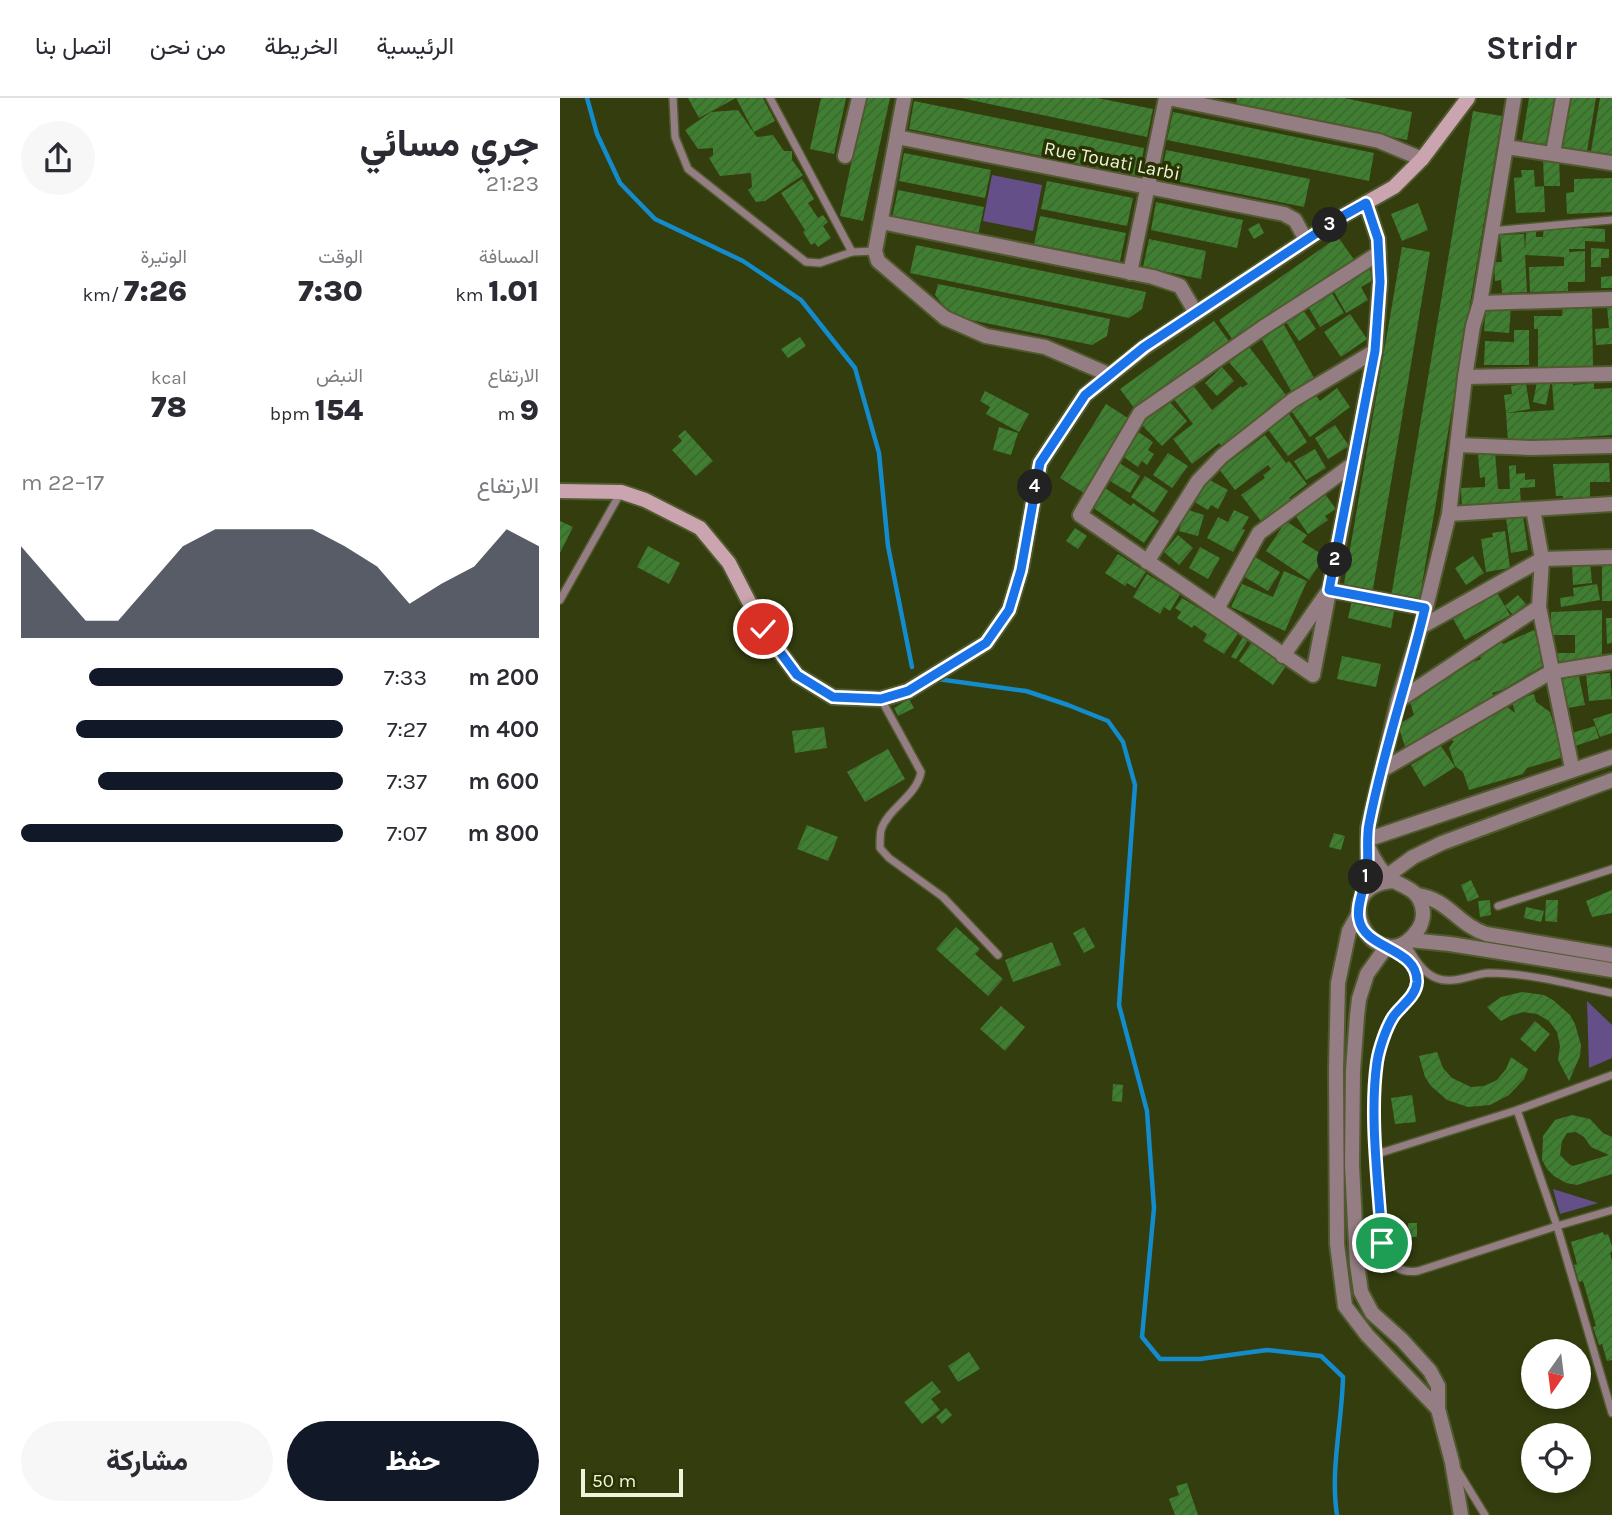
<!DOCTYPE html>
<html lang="ar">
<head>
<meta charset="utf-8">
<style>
	:root { --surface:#fff; --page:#f7f7f7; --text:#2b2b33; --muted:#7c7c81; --line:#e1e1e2; --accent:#111827 }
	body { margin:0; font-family:Karla,Vazirmatn,sans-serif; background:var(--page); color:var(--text); direction:rtl; height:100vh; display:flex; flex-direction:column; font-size:26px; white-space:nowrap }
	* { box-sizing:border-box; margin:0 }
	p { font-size:23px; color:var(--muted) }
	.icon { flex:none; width:38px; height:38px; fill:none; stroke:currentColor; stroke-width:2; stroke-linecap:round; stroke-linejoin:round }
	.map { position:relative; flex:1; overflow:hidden; direction:ltr }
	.drawer { display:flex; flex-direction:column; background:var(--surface); width:560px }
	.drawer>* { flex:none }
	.needle { width:46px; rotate:194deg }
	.tools { position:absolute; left:961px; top:1241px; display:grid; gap:14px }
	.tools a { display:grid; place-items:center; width:70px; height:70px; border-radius:50%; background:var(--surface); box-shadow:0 4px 10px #0003; font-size:35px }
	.scale { position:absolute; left:21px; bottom:18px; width:102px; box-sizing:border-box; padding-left:7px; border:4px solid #eef5db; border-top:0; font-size:19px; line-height:24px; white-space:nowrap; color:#eef5db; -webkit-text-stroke:5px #293202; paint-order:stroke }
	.pin { position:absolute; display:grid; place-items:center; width:60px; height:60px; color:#fff; margin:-30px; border:4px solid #fff; border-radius:50%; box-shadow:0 2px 7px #0007 }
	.km { position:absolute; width:35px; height:35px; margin:-18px; border-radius:50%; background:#222; color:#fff; font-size:19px; line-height:35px; text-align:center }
	.round { display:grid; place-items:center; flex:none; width:74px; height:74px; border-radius:37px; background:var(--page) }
	.headline { display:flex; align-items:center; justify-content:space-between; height:119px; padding:0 21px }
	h1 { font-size:38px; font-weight:800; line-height:52px }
	.metrics { display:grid; grid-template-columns:repeat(3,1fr); gap:10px; height:119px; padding:7px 21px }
	.metrics div { display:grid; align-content:center }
	.metrics b { font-size:30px; font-weight:800 }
	.metrics small { font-size:19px; font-weight:400 }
	.metrics p { font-size:19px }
	.chart { height:196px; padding:14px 21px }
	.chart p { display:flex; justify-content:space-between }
	.chart svg { width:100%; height:126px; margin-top:7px; fill:var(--accent); opacity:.7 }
	.button { display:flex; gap:14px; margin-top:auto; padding:14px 21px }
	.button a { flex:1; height:80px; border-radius:42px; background:var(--accent); color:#fff; font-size:28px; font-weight:800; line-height:80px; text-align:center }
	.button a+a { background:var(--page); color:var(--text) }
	ul { padding:0 21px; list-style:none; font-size:23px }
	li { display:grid; grid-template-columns:112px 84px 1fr; align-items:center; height:52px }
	li i { height:18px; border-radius:9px; background:var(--accent) }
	header { display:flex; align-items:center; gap:42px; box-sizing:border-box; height:98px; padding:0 35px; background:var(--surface); border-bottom:2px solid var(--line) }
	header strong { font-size:33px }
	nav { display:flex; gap:38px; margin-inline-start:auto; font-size:24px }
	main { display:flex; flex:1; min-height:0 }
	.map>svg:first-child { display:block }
	.grass { fill:#654f89 }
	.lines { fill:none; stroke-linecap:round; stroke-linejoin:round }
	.stream { stroke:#148bca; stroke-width:4.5 }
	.building { fill:url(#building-hatch); fill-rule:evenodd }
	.service-casing { stroke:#515a2f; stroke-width:10 }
	.minor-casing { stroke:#515a2f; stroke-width:18 }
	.tertiary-casing { stroke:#515a2f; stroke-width:18 }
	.secondary-casing { stroke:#515a2f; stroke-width:18 }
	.service { stroke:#957d84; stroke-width:7 }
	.minor { stroke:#957d84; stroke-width:14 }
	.tertiary { stroke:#957d84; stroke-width:14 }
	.secondary { stroke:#caa4ae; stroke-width:14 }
	.route-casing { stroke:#fff; stroke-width:14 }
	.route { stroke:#1a73e8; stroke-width:9 }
	.labels { text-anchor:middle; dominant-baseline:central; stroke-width:7; stroke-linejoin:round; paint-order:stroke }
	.street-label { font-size:19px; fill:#eef5db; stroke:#293202 }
</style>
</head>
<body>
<header>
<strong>Stridr</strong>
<nav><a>الرئيسية</a><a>الخريطة</a><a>من نحن</a><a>اتصل بنا</a></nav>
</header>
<main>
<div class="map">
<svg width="1052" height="1417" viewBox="0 0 1052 1417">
	<defs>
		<pattern id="building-hatch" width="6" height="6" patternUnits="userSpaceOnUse" patternTransform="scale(1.75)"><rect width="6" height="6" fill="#3e802f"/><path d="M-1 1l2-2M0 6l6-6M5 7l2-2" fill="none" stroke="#426538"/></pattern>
	</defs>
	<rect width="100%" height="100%" fill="#333d0e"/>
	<!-- grass -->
	<g class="grass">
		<polygon points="432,77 482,87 473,133 423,123"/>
		<polygon points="1027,903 1052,927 1052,960 1029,970"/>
		<polygon points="993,1091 1038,1105 1000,1116"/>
	</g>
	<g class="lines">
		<!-- stream -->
		<g class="stream">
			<polyline points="27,0 37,36 60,85 95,121 183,163 241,202 295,270 319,355 328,448 352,569"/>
			<path d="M377,581L466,593L508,607L548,623L563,644L575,687L559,907L587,1013L594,1110L582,1239L600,1261H640L707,1252L761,1258L783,1279C782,1325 770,1372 777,1417"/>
		</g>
	</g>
	<!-- building -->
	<g class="building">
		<polygon points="128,0 203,0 215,23 194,34 176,0 139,20"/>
		<polygon points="261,0 286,0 274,56 250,51"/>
		<polygon points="305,0 330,0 303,123 280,118"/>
		<polygon points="401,0 537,0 593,11 587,39"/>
		<polygon points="677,0 784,0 852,14 847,42 676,7"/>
		<polygon points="969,0 998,0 991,47 962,43"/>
		<polygon points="1007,0 1036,0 1026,59 998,54"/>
		<polygon points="1040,0 1052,0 1052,63 1030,59"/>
		<polygon points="354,3 584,50 579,78 349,31"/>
		<polygon points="178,12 197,39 213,37 224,53 232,53 232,62 243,77 205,103 196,104 188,92 192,89 191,75 160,78 149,60 153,57 153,50 138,51 125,32 151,14"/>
		<polygon points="913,13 942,18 859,504 831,499"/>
		<polygon points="613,14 814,55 809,83 607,42"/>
		<polygon points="606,52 750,81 744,109 601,80"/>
		<polygon points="344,55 431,72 425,100 339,83"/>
		<polygon points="999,58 1000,88 984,88 985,114 956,115 954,80 962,79 961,72 974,72 975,89 984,88 983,59"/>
		<polygon points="1052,80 1052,114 1007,116 1006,95 1014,94 1014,81"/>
		<polygon points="242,81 254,101 248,105 258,120 263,117 268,124 263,128 271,140 258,149 255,145 251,147 243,134 245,132 221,95"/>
		<polygon points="487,83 573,100 567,128 481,111"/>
		<polygon points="338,92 424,109 418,137 332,120"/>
		<polygon points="596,104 683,122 677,150 591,132"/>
		<polygon points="858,105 868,132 842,143 831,116"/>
		<polygon points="480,118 566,135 560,163 474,146"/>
		<polygon points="699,125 704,135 694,141 688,131"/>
		<polygon points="984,128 1045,131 1045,144 1025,143 1025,151 1009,151 1009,154 1025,153 1025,184 1008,184 1008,193 970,194 969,169 1004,168 1004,159 965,157 967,194 942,195 941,182 935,183 934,164 942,164 940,137 964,136 965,153 966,133 976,133 976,139 983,139"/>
		<polygon points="778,139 795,163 675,245 659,222"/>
		<polygon points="589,141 646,153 641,181 583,169"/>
		<polygon points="356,147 586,194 582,211 569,220 350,175"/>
		<polygon points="842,149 870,154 812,497 783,492"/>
		<polygon points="1031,150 1049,151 1049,160 1041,160 1041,169 1031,169"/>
		<polygon points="807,168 815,181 801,189 808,202 786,215 771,188"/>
		<polygon points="1052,178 1052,190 1041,190 1041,179"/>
		<polygon points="378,186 550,221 547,238 532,247 392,218 375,197"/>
		<polygon points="770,192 784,215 760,229 746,205"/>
		<polygon points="926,207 951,209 949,235 924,233"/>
		<polygon points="1003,208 1032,208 1033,269 978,269 978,231 974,231 974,218 1002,218"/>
		<polygon points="1052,208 1052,246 1036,247 1035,231 1049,230 1047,209"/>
		<polygon points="743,212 756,231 739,243 726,224"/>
		<polygon points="790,216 807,241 781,259 764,234"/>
		<polygon points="654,223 671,246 577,314 560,291"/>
		<polygon points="724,227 757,285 734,298 701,240"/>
		<polygon points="954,232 969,232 969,267 924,267 925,243 954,244"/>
		<polygon points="240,239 246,248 228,260 221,251"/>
		<polygon points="686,245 729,301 664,351 659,345 632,366 613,341 633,326 613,300 632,286 652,312 681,288 682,290 688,286 666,261"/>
		<polygon points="662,269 674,283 657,298 645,285"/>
		<polygon points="978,279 991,282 986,307 973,304"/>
		<polygon points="1013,283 1013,287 1034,285 1034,291 1052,290 1052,337 948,344 946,315 994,312 992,285"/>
		<polygon points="966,286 970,311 946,315 944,297 952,296 951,288"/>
		<polygon points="777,290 790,309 750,339 729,310 753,293 760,303"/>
		<polygon points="425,293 469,316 459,334 426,316 430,309 420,303"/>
		<polygon points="606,300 627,323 602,348 580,325"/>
		<polygon points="546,306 571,322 524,395 500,380"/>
		<polygon points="728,314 747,344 728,358 707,330"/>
		<polygon points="775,327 789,348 768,361 755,340"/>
		<polygon points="439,329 458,335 451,357 433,352"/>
		<polygon points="574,331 593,344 588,352 594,356 587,367 582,363 578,369 558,355"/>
		<polygon points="125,332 153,363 136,378 112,352 122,343 118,338"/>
		<polygon points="705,337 726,365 729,363 747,386 729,400 731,402 701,423 681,397 705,380 703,377 711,371 708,367 675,392 659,371"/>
		<polygon points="755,351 766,370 746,382 734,363"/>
		<polygon points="935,354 938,391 950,391 949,368 956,367 956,376 965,375 965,382 975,381 975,389 960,390 961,408 902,412 901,390 925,389 925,379 920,380 918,356"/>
		<polygon points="608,355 628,368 612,390 593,377"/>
		<polygon points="556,363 580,378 570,395 545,380"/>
		<polygon points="1049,365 1050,384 1030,384 1030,404 1003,405 1003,398 996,398 993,366"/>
		<polygon points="585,378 608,393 594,415 571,399"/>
		<polygon points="646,380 668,392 658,411 651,407 648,412 633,403"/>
		<polygon points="545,390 571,408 573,405 599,423 584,445 532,409"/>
		<polygon points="765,396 776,411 765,418 768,422 748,436 735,417"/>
		<polygon points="625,411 644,417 638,438 619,433"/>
		<polygon points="674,412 689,419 682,431 685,432 673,454 647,440 658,419 668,424"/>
		<polygon points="963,418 968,452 951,455 946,420"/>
		<polygon points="0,423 13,429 0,455"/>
		<polygon points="726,423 747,437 742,444 765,458 749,482 706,453"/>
		<polygon points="515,430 527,438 518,451 506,443"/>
		<polygon points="945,433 950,470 926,474 921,441 933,439 932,435"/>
		<polygon points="618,437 633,450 619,467 604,454"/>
		<polygon points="88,448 120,465 109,486 77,469"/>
		<polygon points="640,449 660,460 648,481 629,470"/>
		<polygon points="558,456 586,474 575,490 567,485 565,488 545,475"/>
		<polygon points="913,458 924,475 906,487 895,470"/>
		<polygon points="695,459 720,474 708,493 683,478"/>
		<polygon points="1030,463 1032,485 1013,487 1012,464"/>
		<rect x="1042" y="466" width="10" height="37"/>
		<polygon points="724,473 747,483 725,533 671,509 682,486 713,499"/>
		<polygon points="587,476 620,496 610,513 604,509 600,516 573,499"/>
		<polygon points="1037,486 1040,502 1001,509 1000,500 1014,498 1013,490"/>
		<polygon points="936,493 950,517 905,542 892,519"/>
		<polygon points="958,497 966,506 953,517 945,508"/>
		<polygon points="793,498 835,507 831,530 788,520"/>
		<polygon points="622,500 679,534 664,556 643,543 647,536 634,527 632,530 617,520 621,514 615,510"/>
		<polygon points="1042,512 1042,563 997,563 997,555 1015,555 1015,537 991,537 991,514"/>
		<polygon points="1046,520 1052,520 1052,545 1047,546"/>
		<polygon points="974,532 986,566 942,592 932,595 934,599 922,607 920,605 846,652 838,627 854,617 850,604 913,564 921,561 919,554 939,540 943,546"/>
		<polygon points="683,539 688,542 676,561 671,559"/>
		<polygon points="694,541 728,565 713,587 679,563"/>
		<polygon points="782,558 821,566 816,589 777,581"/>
		<polygon points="1018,574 1025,607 1002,611 995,578"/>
		<polygon points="1050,575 1052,601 1029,603 1026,577"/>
		<polygon points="974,596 976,604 990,614 1004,659 967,670 963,676 909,692 903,674 895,668 889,650 894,643 891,642 902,626 934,617 944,603 946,608 955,615 952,603"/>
		<polygon points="349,601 354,610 338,618 334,610"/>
		<polygon points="1052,615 1052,635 1040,639 1033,621"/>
		<polygon points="1035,628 1039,640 1015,648 1012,635"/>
		<polygon points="264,629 267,650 235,655 232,633"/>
		<polygon points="881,648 895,669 864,689 851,667"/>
		<polygon points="328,651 345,681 305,704 287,674"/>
		<polygon points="247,727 278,739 268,763 237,751"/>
		<polygon points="774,735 785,738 781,752 769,749"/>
		<polygon points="911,782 919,799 908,804 901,787"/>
		<polygon points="1052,792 1052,815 1032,819 1026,803"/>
		<polygon points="930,802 931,817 920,819 918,803"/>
		<polygon points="986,802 998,802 997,824 985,823"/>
		<polygon points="966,809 984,813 981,824 964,820"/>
		<polygon points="396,829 420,851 415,856 443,881 428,898 376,851"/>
		<polygon points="524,829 535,849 524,855 513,835"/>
		<polygon points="492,844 501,867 453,884 445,862"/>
		<polygon points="962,894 984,897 993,902 1010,917 1015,926 1021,947 1020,958 1009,983 998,962 1000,948 997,934 989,923 977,916 963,914 950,918 941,923 927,909 941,899"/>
		<polygon points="441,908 465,929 445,953 420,931"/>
		<polygon points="975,923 990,936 975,954 960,941"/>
		<polygon points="877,954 883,970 892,980 911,989 924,988 937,982 946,971 951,959 968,971 964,981 949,997 930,1007 908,1009 887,1002 871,988 865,979 859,958"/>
		<polygon points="553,986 563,987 562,1004 552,1003"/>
		<polygon points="852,997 856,1024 835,1026 831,1000"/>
		<path d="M1012,1017L1030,1021L1043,1035L1052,1039V1076L1017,1087L1006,1085L994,1078L987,1071L982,1062L983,1038L995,1022ZM1016,1034L1024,1039L1031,1049L1049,1057L1013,1068L1009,1066L1000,1057L1002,1043L1007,1035Z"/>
		<rect x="848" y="1125" width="9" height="14"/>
		<polygon points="1043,1134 1044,1137 1048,1136 1052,1148 1052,1154 1050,1155 1052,1163 1052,1262 1047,1263 1042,1246 1039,1247 1033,1229 1036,1228 1023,1183 1019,1184 1014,1167 1017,1166 1011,1144"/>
		<polygon points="409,1254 420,1271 398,1284 388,1268"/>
		<polygon points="372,1283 381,1294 371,1301 380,1312 362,1326 344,1304"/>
		<polygon points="386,1310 392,1317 382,1326 376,1319"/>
		<polygon points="627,1385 638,1417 615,1417 609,1401 619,1397 616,1388"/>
	</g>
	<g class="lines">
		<defs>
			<g id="service">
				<polyline points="113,0 115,39 128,71 246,164 260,165 292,154 315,153"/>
				<polyline points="210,0 292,154"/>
				<polyline points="931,133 1052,122"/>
				<polyline points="0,502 61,394"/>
				<path d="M321,601L361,674C357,698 328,710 321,732C320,737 320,745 320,750L329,760L383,799L438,857"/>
				<polyline points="938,808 1052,771"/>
				<path d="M845,844C853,857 861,874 876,880C893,887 912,876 929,875C970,875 1012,887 1052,895"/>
				<path d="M830,850L842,858L853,871L857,884L852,897L833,919L817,962L814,1020L822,1145C824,1164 838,1176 858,1173L997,1128L957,1012"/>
				<polyline points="817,1056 957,1012 1052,977"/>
				<polyline points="1052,1112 997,1128 1052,1315"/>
				<polyline points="898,1373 925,1417"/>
			</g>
			<g id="minor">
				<polyline points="344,0 315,153 318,163 385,220 426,238 485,249 550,277"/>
				<polyline points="608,0 819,43 862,61"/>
				<polyline points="337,39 724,116 735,122 746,142"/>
				<polyline points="946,49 1052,65"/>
				<polyline points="993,55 1003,0"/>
				<polyline points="285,58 299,0"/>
				<polyline points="806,105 818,141 820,184 815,253 753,577 520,417 580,315 704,229 819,155"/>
				<polyline points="321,124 593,179 620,188 636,215"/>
				<polyline points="570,175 606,0"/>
				<polyline points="920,205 1052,201"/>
				<polyline points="905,279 1052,276"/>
				<polyline points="898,347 970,350 1052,348"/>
				<polyline points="973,411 982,461 979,509 1012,670"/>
				<polyline points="889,416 1052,406"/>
				<polyline points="587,464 638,383 662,358 733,302 815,253"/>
				<polyline points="657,511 699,435 793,366"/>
				<polyline points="861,529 982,461 1052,459"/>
				<polyline points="723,558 769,492 865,510"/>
				<polyline points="838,603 979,509"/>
				<polyline points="822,672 991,574 1052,564"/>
				<polyline points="809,741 1052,659"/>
				<polyline points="827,778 853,759 882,745 1052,682"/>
				<polyline points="798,817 789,833 778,885 776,972 777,1146 785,1208 807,1237 878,1311"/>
				<polyline points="827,848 807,876 799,901 797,918 793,972 792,1067 797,1166 801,1194 812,1215 842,1242 870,1273 878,1288 878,1311 892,1364 901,1417"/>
			</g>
			<g id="tertiary">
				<path d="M809,751C814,762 821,774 831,781C844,790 857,790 862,808C865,819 861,830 853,838C814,880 764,788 834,783"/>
				<path d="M857,797C888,801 897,826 926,836L1052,857"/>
				<polyline points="802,799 808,762 808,730 838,603 861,529 889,416 905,279 913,228 920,205 954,0"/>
				<polyline points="849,842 890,846 1052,872"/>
			</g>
			<polyline id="secondary" points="0,393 61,394 85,402 140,430 169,465 203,531 237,577 273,599 321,601 348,593 426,545 449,512 461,472 480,365 525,297 585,249 781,119 834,89 862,61 908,0"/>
		</defs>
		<!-- service casing -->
		<use href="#service" class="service-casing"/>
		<!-- minor casing -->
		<use href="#minor" class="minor-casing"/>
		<!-- tertiary casing -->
		<use href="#tertiary" class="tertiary-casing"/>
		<!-- secondary casing -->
		<use href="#secondary" class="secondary-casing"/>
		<!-- service -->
		<use href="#service" class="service"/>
		<!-- minor -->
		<use href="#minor" class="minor"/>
		<!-- tertiary -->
		<use href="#tertiary" class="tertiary"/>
		<!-- secondary -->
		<use href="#secondary" class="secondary"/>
	</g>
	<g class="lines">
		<defs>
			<path id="route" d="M203,531L237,577L273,599L321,601L348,593L426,545L449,512L461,472L480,365L525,297L584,249L781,119L806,105L818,141L820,184L815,253L769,492L865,510C848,582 823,653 809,726C806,742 809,758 807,774C805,789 796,807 799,821C804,852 858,849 857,884C856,899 840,908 833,919C826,930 819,951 817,964C809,1020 819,1088 822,1145"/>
		</defs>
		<!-- route casing -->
		<use href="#route" class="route-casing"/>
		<!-- route -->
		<use href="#route" class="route"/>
	</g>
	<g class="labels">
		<!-- street labels -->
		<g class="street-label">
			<text transform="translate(552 63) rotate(11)">Rue Touati Larbi</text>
		</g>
	</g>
</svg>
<div class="tools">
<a><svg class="needle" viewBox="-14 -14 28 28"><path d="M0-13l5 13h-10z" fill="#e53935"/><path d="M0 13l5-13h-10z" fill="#7c7c81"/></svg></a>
<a><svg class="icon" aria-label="locate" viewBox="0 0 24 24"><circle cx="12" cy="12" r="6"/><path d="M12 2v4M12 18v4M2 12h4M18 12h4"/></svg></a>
</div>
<div class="scale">50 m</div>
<div class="pin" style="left:822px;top:1145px;background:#1e9e55"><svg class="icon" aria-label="arrive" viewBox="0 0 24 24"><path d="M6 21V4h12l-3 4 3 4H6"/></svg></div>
<div class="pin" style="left:203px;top:531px;background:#d93025"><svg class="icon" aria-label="check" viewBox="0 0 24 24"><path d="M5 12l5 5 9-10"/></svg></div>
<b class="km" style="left:806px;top:779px">1</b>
<b class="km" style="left:775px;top:462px">2</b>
<b class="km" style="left:770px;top:127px">3</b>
<b class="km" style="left:475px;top:389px">4</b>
</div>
<section class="drawer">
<div class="headline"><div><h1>جري مسائي</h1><p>21:23</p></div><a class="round"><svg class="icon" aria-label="share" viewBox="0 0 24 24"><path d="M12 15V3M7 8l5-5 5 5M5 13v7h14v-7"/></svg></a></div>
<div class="metrics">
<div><p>المسافة</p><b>1.01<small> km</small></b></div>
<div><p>الوقت</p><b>7:30</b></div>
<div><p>الوتيرة</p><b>7:26<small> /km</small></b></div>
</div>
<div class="metrics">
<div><p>الارتفاع</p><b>9<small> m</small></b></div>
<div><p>النبض</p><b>154<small> bpm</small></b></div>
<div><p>kcal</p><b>78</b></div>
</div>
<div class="chart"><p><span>الارتفاع</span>17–22 m</p>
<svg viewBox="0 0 160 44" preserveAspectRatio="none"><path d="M0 44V12L10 25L20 38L30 38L40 25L50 12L60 6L70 6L80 6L90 6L100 12L110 19L120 32L130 25L140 19L150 6L160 12V44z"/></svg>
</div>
<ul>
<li><b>200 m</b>7:33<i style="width:79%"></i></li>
<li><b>400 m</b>7:27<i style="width:83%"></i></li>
<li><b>600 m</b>7:37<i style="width:76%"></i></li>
<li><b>800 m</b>7:07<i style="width:100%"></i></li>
</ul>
<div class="button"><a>حفظ</a><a>مشاركة</a></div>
</section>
</main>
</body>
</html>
